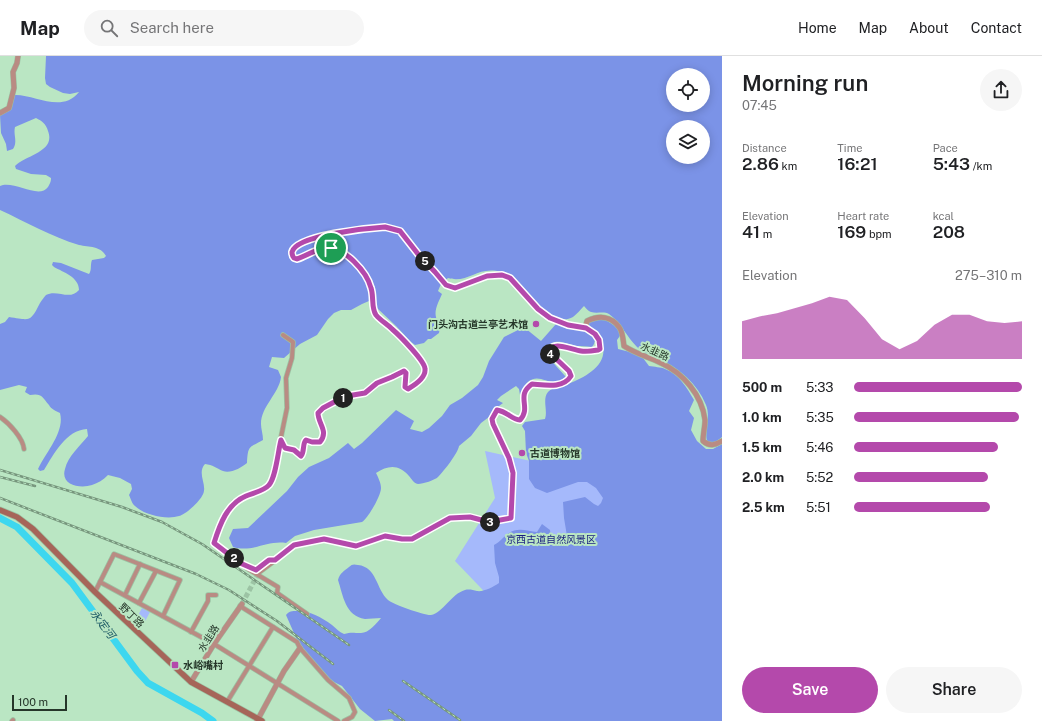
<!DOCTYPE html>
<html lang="en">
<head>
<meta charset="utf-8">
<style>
	:root { --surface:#fff; --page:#f6f6f6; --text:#202124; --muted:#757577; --line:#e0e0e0; --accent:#b449ab }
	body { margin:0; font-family:"Public Sans","Noto Sans SC",sans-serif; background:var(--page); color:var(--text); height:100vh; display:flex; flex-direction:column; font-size:15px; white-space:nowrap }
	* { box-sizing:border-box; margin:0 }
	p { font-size:13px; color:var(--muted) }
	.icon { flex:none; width:22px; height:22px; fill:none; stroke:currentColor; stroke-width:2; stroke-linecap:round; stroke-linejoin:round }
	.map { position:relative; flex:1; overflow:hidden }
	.details { display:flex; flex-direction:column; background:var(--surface); width:320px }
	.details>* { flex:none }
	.controls { position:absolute; left:666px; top:12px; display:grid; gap:8px }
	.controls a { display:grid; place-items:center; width:44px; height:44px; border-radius:50%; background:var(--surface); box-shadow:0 2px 10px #0003; font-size:20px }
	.scale { position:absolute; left:12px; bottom:10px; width:55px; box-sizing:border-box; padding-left:4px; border:2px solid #253629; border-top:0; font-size:11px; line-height:14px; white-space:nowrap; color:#253629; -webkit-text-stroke:3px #bae6c3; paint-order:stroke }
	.pin { position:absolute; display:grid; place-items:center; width:34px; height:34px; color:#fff; margin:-17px; border:2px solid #fff; border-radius:50%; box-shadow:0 1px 4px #0007 }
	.km { position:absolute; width:20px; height:20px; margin:-10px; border-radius:50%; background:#222; color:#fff; font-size:11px; line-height:20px; text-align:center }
	.round { display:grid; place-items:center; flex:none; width:42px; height:42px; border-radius:21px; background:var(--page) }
	.overview { display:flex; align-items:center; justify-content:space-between; height:68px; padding:0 20px }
	h1 { font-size:22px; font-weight:600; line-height:30px }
	.stats { display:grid; grid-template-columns:repeat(3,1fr); gap:6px; height:68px; padding:4px 20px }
	.stats div { display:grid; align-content:center }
	.stats b { font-size:17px; font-weight:600 }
	.stats small { font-size:11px; font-weight:400 }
	.stats p { font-size:11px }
	.chart { height:112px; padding:8px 20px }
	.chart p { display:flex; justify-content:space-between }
	.chart svg { width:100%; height:72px; margin-top:4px; fill:var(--accent); opacity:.7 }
	.button { display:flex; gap:8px; margin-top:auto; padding:8px 20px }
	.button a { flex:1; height:46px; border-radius:24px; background:var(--accent); color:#fff; font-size:16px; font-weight:600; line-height:46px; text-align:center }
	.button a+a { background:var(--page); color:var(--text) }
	ul { padding:0 20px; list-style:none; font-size:13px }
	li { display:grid; grid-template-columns:64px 48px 1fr; align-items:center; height:30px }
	li i { height:10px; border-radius:5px; background:var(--accent) }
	header { display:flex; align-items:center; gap:24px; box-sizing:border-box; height:56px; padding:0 20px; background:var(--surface); border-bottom:1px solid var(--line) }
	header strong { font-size:19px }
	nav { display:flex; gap:22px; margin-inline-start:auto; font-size:14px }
	.search { width:280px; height:36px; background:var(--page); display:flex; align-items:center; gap:10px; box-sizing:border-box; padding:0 14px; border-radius:22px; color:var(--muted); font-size:15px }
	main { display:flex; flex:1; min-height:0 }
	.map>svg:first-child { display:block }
	.green { fill:#a5b9fb }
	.forest { fill:#7b93e7; fill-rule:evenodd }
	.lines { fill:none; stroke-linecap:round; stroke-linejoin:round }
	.river { stroke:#3dd7ef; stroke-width:7 }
	.tertiary-tunnel { stroke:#9cc3a4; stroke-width:5; stroke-dasharray:5 2.5; stroke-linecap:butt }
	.minor-casing { stroke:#9cc3a4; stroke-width:5.5 }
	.tertiary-casing { stroke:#9cc3a4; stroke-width:6 }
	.secondary-casing { stroke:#9cc3a4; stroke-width:7 }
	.minor { stroke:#b98b83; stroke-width:4 }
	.tertiary { stroke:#b98b83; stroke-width:5 }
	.secondary { stroke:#a66559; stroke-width:5.5 }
	.rail-casing { stroke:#77967d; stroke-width:2.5 }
	.rail { stroke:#bae6c3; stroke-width:1; stroke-dasharray:3; stroke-linecap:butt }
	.route-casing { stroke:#fff; stroke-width:8 }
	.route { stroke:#b449ab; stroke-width:5 }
	.poi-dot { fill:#b449ab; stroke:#bae6c3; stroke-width:1.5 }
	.labels { text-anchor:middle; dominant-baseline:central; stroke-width:4; stroke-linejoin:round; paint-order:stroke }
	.poi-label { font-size:10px; font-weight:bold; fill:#253629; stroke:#bae6c3; text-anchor:start }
	.street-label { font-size:10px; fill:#253629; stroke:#bae6c3 }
	.park-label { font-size:10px; fill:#191d7e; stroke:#bae6c3 }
	.water-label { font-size:11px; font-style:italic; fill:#205d67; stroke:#bae6c3 }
</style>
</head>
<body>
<header>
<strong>Map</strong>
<div class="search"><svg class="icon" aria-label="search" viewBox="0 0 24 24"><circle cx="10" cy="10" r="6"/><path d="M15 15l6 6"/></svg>Search here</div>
<nav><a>Home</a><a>Map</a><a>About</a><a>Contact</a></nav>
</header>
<main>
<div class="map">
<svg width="722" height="665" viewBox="0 0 722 665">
	<rect width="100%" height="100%" fill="#bae6c3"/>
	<!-- green -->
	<g class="green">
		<polygon points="485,395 581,416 632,457 502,554 455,505 495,442"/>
		<polygon points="142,552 150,556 142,571 134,567"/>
	</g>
	<!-- forest -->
	<g class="forest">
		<path d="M46,0H722V381C717,385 714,388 707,385C704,373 711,361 706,349C697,327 680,313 659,303C652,299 643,297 637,291C627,281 621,267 609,258C604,255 597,258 591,256C588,255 586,252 584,250C580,254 577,258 573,261C548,275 522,222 501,216C478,209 468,228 448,222L441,228L438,235L442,238C439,245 434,254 436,261C437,268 441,269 439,277L431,283H428L424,287L415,289L411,286L396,270L377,252L375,245H369L362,248L351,254H341L334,257L328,263L317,279L300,288L284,302L272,301L269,311L278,314L281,321C279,338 261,350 261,368C261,373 263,378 263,384C249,392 248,389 247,407C241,412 230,418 223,415C216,412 213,409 205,408C196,418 209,430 202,440C199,446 185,459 179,460C167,464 144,459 135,450C132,448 131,443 129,439L132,433L131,428L120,422L108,419C103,424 98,427 92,429C80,433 60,429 65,413C68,400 80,390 88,380L87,373C66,374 54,398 44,414L40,415L38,413C46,396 65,376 60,357C56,355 51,353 49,349C42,341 42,337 30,339L25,336L27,331L19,329L0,334V268L5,266L9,261C30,264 30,267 40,247C42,244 44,241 46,239C57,233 70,245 79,234C79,221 63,216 54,211L52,209L53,206L61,207L89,218C92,214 90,209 92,204L104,202L106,200C101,190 89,191 79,189C52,181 26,166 0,154V130C14,124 39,144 48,131C50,127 51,126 51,122L46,119L31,118L16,113L15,110C26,99 56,96 48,75C46,68 42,65 36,62L15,71C13,79 18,85 13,93L7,95L6,88L1,77L0,59L10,53L14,39C35,38 61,58 79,36L70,38L63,37L50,31L46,28L45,22ZM673,19H703V49H673ZM673,71H703V101H673Z"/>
		<path d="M599,263L606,264L621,274L622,277L617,284L618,293L630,296L643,302L649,310C654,311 661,311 665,313C679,318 687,332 694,344L689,355L694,362L691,374L697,385L706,393H713L722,388V665H394L392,663L375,665L360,653L342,630L332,625L306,597L297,584L286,559C289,555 292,555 297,555C310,555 321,561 332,569C336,572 339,576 344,578C351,576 354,577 360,577C368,578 377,567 381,562C376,562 370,563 365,563C345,560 343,539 338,524C340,517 344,515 349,511C352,508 354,508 358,509C377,511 376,533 388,544C392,548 426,560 431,559C443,557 451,538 465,534C469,533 473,534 477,535C484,536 493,531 499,527V521L495,507L494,489C500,486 503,481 509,477C517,471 528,475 537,476L542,468L550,474C551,481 551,485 558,488L567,480L564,462L563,446L585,441L594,448L598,450L601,447L603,442L596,432L587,426H578L547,437L535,432L529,423V405L526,397L525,375L522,370L525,366L545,363C548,355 542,343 548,336C553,331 561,331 568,328C588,320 614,306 599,280C596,275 592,273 589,269V266Z"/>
		<path d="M556,268C563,267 586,273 591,279C592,279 594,283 595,284L594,288L592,291C586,290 581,290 576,290C562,287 553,280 545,296L547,300L566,321C549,338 535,304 520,339L519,333L516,330L501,340L497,344L503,347L495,353L489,361L481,367L471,380L459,390C458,397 444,415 438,421C435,424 423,428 418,428C413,427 412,423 409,420C399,408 388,409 376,417C378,421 381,427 381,432C381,440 368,462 362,466L314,474L295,480L286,487C267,484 252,497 233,491L229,482L233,473L248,472L287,435L298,421L309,411L329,402L348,387L354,393L362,387L396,354L414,365L410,373L422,376L429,372L442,360L450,349L462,342L478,329L483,321L489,305L504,281L520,273L525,272L541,285Z"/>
	</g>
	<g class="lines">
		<!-- river -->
		<polyline class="river" points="0,462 17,471 72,527 137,615 148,627 202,657 213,665"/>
		<!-- tertiary-tunnel -->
		<polyline class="tertiary-tunnel" points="242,548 259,516"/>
		<defs>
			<g id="minor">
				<polyline points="283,279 293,286 292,302 286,322 287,352 274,415 270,427 268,431 234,446 221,467 214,487 248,513 278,531 277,537 307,558"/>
				<path d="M0,361C9,367 23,382 24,393"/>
				<path d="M281,384L285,392L293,394L301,400C305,395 302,388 306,384L312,386H320C330,375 318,367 318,357L338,344L347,340L365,337L377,327L392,321L404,315L406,317L405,331L409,333C416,329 426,322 425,313C425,305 399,279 392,273C387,268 381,265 376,259C371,252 374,240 371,232C367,216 344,190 326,192C316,193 306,200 297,203L294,202L292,195L298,189L329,178L363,172L385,171L393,172L400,175L418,198L435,215L446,229L455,232L487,221L502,219L510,222L537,253L550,262L568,269L585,272"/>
				<polyline points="248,510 256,514 269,504 274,504"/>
				<polyline points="100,526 114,498 180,524 163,560"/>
				<polyline points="95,536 100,526 214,588 338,665"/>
				<polyline points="125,539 140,508"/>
				<polyline points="139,547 156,515"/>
				<polyline points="240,550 297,586 300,592 328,624 349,642 355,656 352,661 344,665"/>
				<polyline points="191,576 208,545 208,539 216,539"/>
				<polyline points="227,646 273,571"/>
				<polyline points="12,665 13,664"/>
			</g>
			<g id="tertiary">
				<polyline points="0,57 9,52 14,32 13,16 17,7 18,0"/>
				<path d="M259,516L295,489L324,483L356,490L385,480L402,483H412L450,462L470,461L489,466L511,462L513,417L509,402L492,367V363L497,354C509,356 511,363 520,364C532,351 515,340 532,327C545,329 563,333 571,320L569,315L550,297C550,283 572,294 581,295C586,296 592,295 598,294L600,293C601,282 593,277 585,272L587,265C599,259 611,260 619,271C623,276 623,284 624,290C636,298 649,301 661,307C683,317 702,339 705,364C705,371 703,378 703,385C710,391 715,389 722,385"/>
				<polyline points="191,626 214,588 242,548"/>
				<polyline points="257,665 284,615 300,592"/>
			</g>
			<polyline id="secondary" points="0,454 17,461 33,473 95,536 191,626 262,665"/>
		</defs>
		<!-- minor casing -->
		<use href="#minor" class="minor-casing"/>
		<!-- tertiary casing -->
		<use href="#tertiary" class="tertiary-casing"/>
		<!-- secondary casing -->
		<use href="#secondary" class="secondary-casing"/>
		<!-- minor -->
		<use href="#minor" class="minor"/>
		<!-- tertiary -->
		<use href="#tertiary" class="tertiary"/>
		<!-- secondary -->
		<use href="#secondary" class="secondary"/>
		<defs>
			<g id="rail">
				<polyline points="0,414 122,451 162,466 202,488 349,589"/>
				<polyline points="0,421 35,430"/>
				<polyline points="0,442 196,518 229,534 277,565 333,608"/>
				<polyline points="403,625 460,664"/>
				<polyline points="389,654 404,665"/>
			</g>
		</defs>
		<!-- rail casing -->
		<use href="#rail" class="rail-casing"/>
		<!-- rail -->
		<use href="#rail" class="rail"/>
	</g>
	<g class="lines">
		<defs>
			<path id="route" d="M385,171L400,175L418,198L435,216L446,229L455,232L487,220L502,219L510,222L538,253L550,262L568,269L586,272L595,278L599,284L600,293L598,294C592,295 586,296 581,295C572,294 550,283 550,297L569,315L571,320C563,333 545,329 532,328C515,340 532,351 520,364C511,363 508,356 497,354L492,363L493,368L509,402L513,417L511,462L489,466L470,461L450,462L412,483H402L385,480L356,490L324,483L294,489L275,504H269L256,514L240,507L214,487C220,468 227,448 246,440C253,437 264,435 269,429C276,421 278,395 281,384L285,392L294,394L301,400C305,395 302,388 306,384L312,386H320C329,375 318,368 318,357L323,352L338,344L347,340L365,337L377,327L392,321L404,315L406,317L405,331L408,333C415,329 426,322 425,313C425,305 399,279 392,273C387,268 381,265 376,259C371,252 374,240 371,232C367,216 344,190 326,192C316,193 306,200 297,203L294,202C293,201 292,198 292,196C296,179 369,172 385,171Z"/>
		</defs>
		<!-- route casing -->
		<use href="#route" class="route-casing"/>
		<!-- route -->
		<use href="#route" class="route"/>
	</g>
	<!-- markers -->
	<g class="poi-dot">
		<circle cx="536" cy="268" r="4"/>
		<circle cx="522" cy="397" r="4"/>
		<rect x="171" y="605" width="8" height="8" rx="2"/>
	</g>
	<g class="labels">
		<!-- poi labels -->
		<g class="poi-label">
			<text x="528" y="268" text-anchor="end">门头沟古道兰亭艺术馆</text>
			<text x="530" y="397">古道博物馆</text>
			<text x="183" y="609">水峪嘴村</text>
		</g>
		<!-- street labels -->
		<g class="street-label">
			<text transform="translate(655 295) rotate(24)">水韭路</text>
			<text transform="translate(132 559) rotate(44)">野丁路</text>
			<text transform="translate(208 582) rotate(-57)">水韭路</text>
		</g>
		<!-- park labels -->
		<g class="park-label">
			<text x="551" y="483">京西古道自然风景区</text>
		</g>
		<!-- water labels -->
		<g class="water-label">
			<text transform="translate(103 568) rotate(53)">永定河</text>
		</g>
	</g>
</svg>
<div class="controls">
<a><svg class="icon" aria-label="locate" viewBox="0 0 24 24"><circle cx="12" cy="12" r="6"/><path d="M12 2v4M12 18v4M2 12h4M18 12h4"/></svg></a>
<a><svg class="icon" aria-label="layers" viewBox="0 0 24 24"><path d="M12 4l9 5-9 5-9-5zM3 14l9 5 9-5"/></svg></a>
</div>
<div class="scale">100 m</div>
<div class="pin" style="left:331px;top:192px;background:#1e9e55"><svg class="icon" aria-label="arrive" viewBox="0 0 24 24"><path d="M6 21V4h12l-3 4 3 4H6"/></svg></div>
<b class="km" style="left:343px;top:342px">1</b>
<b class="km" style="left:234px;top:502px">2</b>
<b class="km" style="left:490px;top:466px">3</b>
<b class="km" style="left:550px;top:298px">4</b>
<b class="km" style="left:425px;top:205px">5</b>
</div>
<section class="details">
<div class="overview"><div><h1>Morning run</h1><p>07:45</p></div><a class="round"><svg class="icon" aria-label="share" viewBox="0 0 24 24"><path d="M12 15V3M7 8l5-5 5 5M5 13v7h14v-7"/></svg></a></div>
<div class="stats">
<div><p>Distance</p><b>2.86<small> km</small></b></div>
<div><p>Time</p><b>16:21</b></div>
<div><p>Pace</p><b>5:43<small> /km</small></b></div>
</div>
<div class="stats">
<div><p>Elevation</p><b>41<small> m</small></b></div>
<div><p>Heart rate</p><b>169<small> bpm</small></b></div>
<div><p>kcal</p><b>208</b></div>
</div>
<div class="chart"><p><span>Elevation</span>275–310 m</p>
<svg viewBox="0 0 160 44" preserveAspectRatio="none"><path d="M0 44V21L10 18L20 16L30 13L40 10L50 6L60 8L70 19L80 32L90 38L100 33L110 23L120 17L130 17L140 21L150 22L160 21V44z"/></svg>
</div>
<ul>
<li><b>500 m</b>5:33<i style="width:100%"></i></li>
<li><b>1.0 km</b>5:35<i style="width:98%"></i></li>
<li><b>1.5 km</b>5:46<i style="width:86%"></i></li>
<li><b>2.0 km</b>5:52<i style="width:80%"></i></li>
<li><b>2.5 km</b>5:51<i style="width:81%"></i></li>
</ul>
<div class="button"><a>Save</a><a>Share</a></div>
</section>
</main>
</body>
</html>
